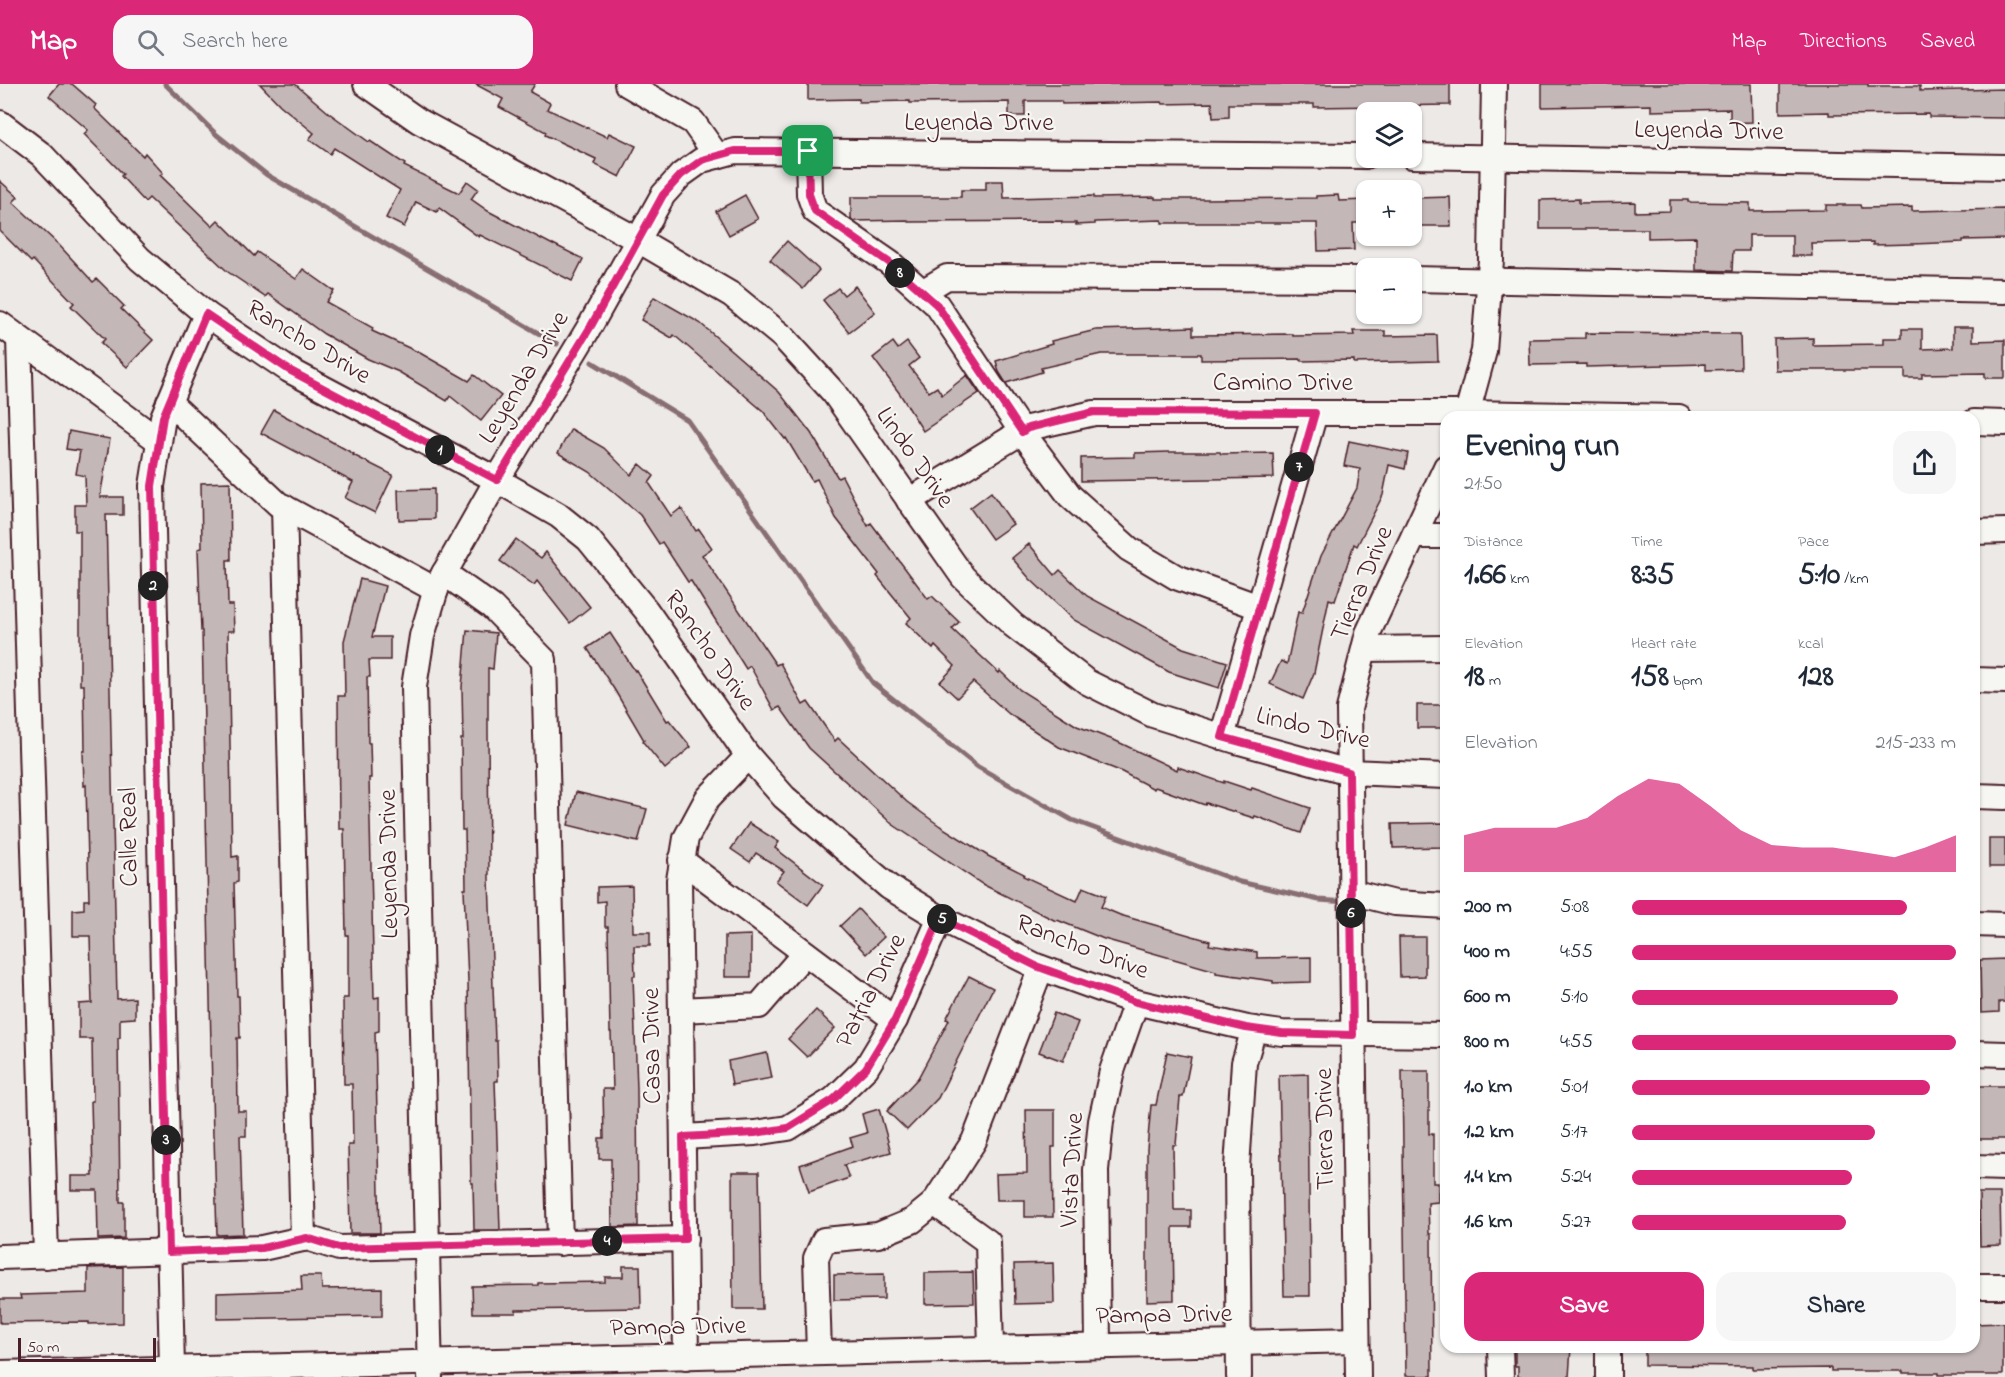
<!DOCTYPE html>
<html lang="en">
<head>
<meta charset="utf-8">
<style>
	:root { --surface:#fff; --page:#f6f6f7; --text:#1f2937; --muted:#747a83; --accent:#db2777 }
	body { margin:0; font-family:"Indie Flower",sans-serif; background:var(--page); color:var(--text); height:100vh; display:flex; flex-direction:column; font-size:22px; white-space:nowrap }
	* { box-sizing:border-box; margin:0 }
	p { font-size:20px; color:var(--muted) }
	.icon { flex:none; width:33px; height:33px; fill:none; stroke:currentColor; stroke-width:2; stroke-linecap:round; stroke-linejoin:round }
	.map { position:relative; flex:1; overflow:hidden }
	.side { position:absolute; left:1440px; top:327px; width:540px; height:942px; display:flex; flex-direction:column; background:var(--surface); border-radius:18px; box-shadow:0 2px 4px #0004 }
	.side>* { flex:none }
	.controls { position:absolute; left:1356px; top:18px; display:grid; gap:12px }
	.controls a { display:grid; place-items:center; width:66px; height:66px; border-radius:12px; background:var(--surface); box-shadow:0 2px 4px #0004; font-size:30px }
	.scale { position:absolute; left:18px; bottom:15px; width:138px; box-sizing:border-box; padding-left:6px; border:3px solid #4a1f2b; border-top:0; font-size:16px; line-height:21px; white-space:nowrap; color:#4a1f2b; -webkit-text-stroke:4px #f6f6f2; paint-order:stroke }
	.pin { position:absolute; display:grid; place-items:center; width:51px; height:51px; color:#fff; margin:-26px; border-radius:12px; box-shadow:0 3px 9px #0006 }
	.km { position:absolute; width:30px; height:30px; margin:-15px; border-radius:50%; background:#222; color:#fff; font-size:16px; line-height:30px; text-align:center }
	.round { display:grid; place-items:center; flex:none; width:63px; height:63px; border-radius:18px; background:var(--page) }
	.overview { display:flex; align-items:center; justify-content:space-between; height:102px; padding:0 24px }
	h1 { font-size:33px; font-weight:700; line-height:45px }
	.metrics { display:grid; grid-template-columns:repeat(3,1fr); gap:9px; height:102px; padding:6px 24px }
	.metrics div { display:grid; align-content:center }
	.metrics b { font-size:30px; font-weight:700 }
	.metrics small { font-size:16px; font-weight:400 }
	.metrics p { font-size:16px }
	.chart { height:168px; padding:12px 24px }
	.chart p { display:flex; justify-content:space-between }
	.chart svg { width:100%; height:108px; margin-top:6px; fill:var(--accent); opacity:.7 }
	.action { display:flex; gap:12px; margin-top:auto; padding:12px 24px }
	.action a { flex:1; height:69px; border-radius:18px; background:var(--accent); color:#fff; font-size:24px; font-weight:700; line-height:69px; text-align:center }
	.action a+a { background:var(--page); color:var(--text) }
	ul { padding:0 24px; list-style:none; font-size:20px }
	li { display:grid; grid-template-columns:96px 72px 1fr; align-items:center; height:45px }
	li i { height:15px; border-radius:8px; background:var(--accent) }
	header { display:flex; align-items:center; gap:36px; box-sizing:border-box; height:84px; padding:0 30px; background:var(--accent); color:#fff }
	header strong { font-size:28px }
	nav { display:flex; gap:33px; margin-inline-start:auto; font-size:21px }
	.search { width:420px; height:54px; background:var(--page); display:flex; align-items:center; gap:15px; box-sizing:border-box; padding:0 21px; border-radius:18px; color:var(--muted); font-size:22px }
	.map>svg:first-child { display:block }
	.lines { fill:none; stroke-linecap:round; stroke-linejoin:round }
	.stream { stroke:#886e73; stroke-width:5 }
	.building { fill:#c4b7b7; stroke:#4a1f2b; stroke-width:1.5 }
	.minor-casing { stroke:#4a1f2b; stroke-width:28 }
	.minor { stroke:#f6f6f2; stroke-width:24 }
	.route-casing { stroke:#fff; stroke-width:12 }
	.route { stroke:#db2777; stroke-width:8 }
	.labels { text-anchor:middle; dominant-baseline:central; stroke-width:4.5; stroke-linejoin:round; paint-order:stroke }
	.street-label { font-size:26px; fill:#4a1f2b; stroke:#f6f6f2 }
</style>
</head>
<body>
<header>
<strong>Map</strong>
<div class="search"><svg class="icon" aria-label="search" viewBox="0 0 24 24"><circle cx="10" cy="10" r="6"/><path d="M15 15l6 6"/></svg>Search here</div>
<nav><a>Map</a><a>Directions</a><a>Saved</a></nav>
</header>
<div class="map">
<svg width="2005" height="1293" viewBox="0 0 2005 1293">
	<rect width="100%" height="100%" fill="#ece9e6"/>
	<filter id="ink" filterUnits="userSpaceOnUse"><feTurbulence type="fractalNoise" baseFrequency=".0167" numOctaves="2"/><feDisplacementMap in="SourceGraphic" scale="12" xChannelSelector="R" yChannelSelector="G"/><feConvolveMatrix kernelMatrix="1 2 1 2 8 2 1 2 1" color-interpolation-filters="sRGB"/></filter>
	<g filter="url(#ink)">
		<g class="lines">
			<!-- stream -->
			<g class="stream">
				<polyline points="165,0 217,51 267,91 557,260"/>
				<polyline points="592,278 687,336 873,599 978,683 1072,736 1240,798 1319,816 1346,818"/>
			</g>
		</g>
		<!-- building -->
		<g class="building">
			<polygon points="59,0 72,0 96,21 94,24 143,72 145,69 163,89 160,91 212,142 218,136 254,172 257,168 296,195 303,185 334,207 326,218 373,244 372,247 420,269 469,297 474,291 501,312 481,337 450,312 447,317 399,288 368,275 324,250 268,210 265,213 228,188 149,114 145,118 121,92 123,90 84,50 88,46 49,12"/>
			<polygon points="260,0 295,0 329,29 369,58 370,57 405,80 404,82 459,109 467,97 478,105 471,115 488,127 553,161 553,160 583,175 572,197 480,151 479,153 439,124 437,128 416,118 404,143 386,134 400,106 334,64 330,70 309,55 314,49 280,21"/>
			<polygon points="475,0 535,0 530,8 550,19 547,25 607,53 609,49 636,62 620,93 594,80 596,75 545,51 546,48 499,23 503,15"/>
			<polygon points="808,0 1450,0 1450,21 1314,23 1314,20 1229,20 1229,33 1213,34 1212,19 1163,20 1162,18 1062,20 1061,17 1025,17 1025,32 1009,32 1009,18 910,19 910,17 859,18 859,15 808,16"/>
			<polygon points="1542,0 1751,0 1752,38 1730,39 1730,25 1651,27 1651,21 1542,23"/>
			<polygon points="1780,0 1868,0 1868,2 1920,2 1920,7 2005,5 2005,34 1929,33 1929,30 1829,31 1829,28 1780,29"/>
			<polygon points="0,97 18,113 13,118 59,161 93,198 97,195 124,222 121,225 153,256 127,283 101,259 105,255 71,222 74,219 33,176 31,178 0,147"/>
			<polygon points="986,97 1003,97 1004,114 1094,112 1094,114 1155,113 1155,115 1206,115 1316,114 1316,112 1338,111 1339,117 1366,116 1366,139 1353,139 1354,166 1318,167 1317,139 1162,139 1162,136 1095,138 1095,140 1076,141 1076,139 1062,139 1062,137 908,138 908,136 854,137 851,135 851,113 961,113 961,106 986,106"/>
			<polygon points="745,111 758,135 729,151 716,127"/>
			<polygon points="1450,113 1451,142 1416,142 1416,114"/>
			<polygon points="1579,115 1579,119 1635,118 1635,128 1670,127 1670,116 1688,116 1688,118 1750,119 1750,127 1826,126 1826,121 1861,121 1862,124 1912,123 1912,127 2005,125 2005,155 1963,156 1963,158 1913,160 1873,161 1873,158 1811,159 1812,172 1792,172 1792,151 1749,151 1749,167 1733,167 1732,187 1696,186 1696,153 1648,154 1648,145 1540,145 1540,116"/>
			<polygon points="787,157 819,186 803,205 770,176"/>
			<polygon points="855,202 875,228 849,248 823,216 838,204 844,211"/>
			<polygon points="654,213 700,239 779,308 811,349 838,394 842,392 868,442 871,439 928,515 932,512 959,538 952,545 999,589 1000,587 1020,606 1077,642 1116,657 1177,686 1178,683 1224,699 1224,697 1251,706 1252,704 1310,724 1301,749 1255,732 1254,734 1206,719 1205,721 1155,703 1154,705 1120,687 1059,663 1009,630 973,598 957,614 940,598 955,582 935,562 933,565 906,539 911,534 877,492 879,490 836,434 817,395 812,397 786,354 785,355 763,327 674,251 672,254 641,236"/>
			<polygon points="1193,243 1193,251 1293,250 1293,252 1354,251 1353,247 1385,247 1385,252 1437,251 1438,277 1354,279 1354,276 1301,277 1301,275 1201,276 1201,270 1101,270 1041,284 1042,288 1006,299 999,288 996,277 1052,260 1051,257 1096,246"/>
			<polygon points="1953,243 1973,243 1973,257 2005,256 2005,294 1985,294 1985,289 1922,290 1922,294 1905,294 1905,286 1775,286 1774,255 1813,254 1813,261 1884,260 1884,254 1902,254 1902,245 1922,245 1922,265 1953,264"/>
			<polygon points="1585,249 1740,250 1741,285 1706,286 1706,280 1586,283 1586,280 1530,281 1529,255 1585,254"/>
			<polygon points="893,258 898,265 907,258 919,274 909,282 929,308 937,303 942,311 967,291 979,309 923,347 900,310 873,274"/>
			<polygon points="274,326 354,370 353,371 393,391 375,429 345,414 353,398 261,349"/>
			<polygon points="571,345 604,364 631,391 640,380 654,392 649,399 671,432 681,424 696,447 699,445 712,464 702,471 776,581 780,579 803,621 808,618 835,657 838,654 907,718 940,742 988,772 1024,790 1023,792 1077,817 1083,803 1106,812 1101,823 1120,831 1210,857 1209,861 1257,868 1257,874 1311,873 1311,898 1273,899 1273,897 1216,889 1216,887 1104,855 1057,836 1056,837 982,800 892,740 809,664 780,623 774,626 750,582 746,585 691,497 688,498 662,458 659,460 640,431 590,388 558,369"/>
			<polygon points="69,347 110,355 100,413 123,413 123,431 106,431 117,915 135,914 135,934 120,935 120,954 118,954 120,1118 124,1118 124,1154 98,1155 97,1106 71,1106 71,1092 93,1092 91,1017 93,1017 92,955 79,955 79,920 92,919 90,852 73,852 73,826 84,825 84,816 89,816 86,701 84,702 83,667 85,667 84,601 80,601 80,447 75,447 75,421 86,421 85,392 76,390 80,367 66,365"/>
			<polygon points="1349,357 1408,369 1405,385 1389,381 1383,411 1357,462 1354,460 1335,517 1329,515 1314,589 1303,615 1270,600 1281,577 1287,580 1298,528 1302,529 1321,472 1357,404 1360,385 1344,382"/>
			<polygon points="1170,368 1220,368 1221,370 1273,369 1274,394 1081,397 1081,374 1135,373 1135,369"/>
			<polygon points="230,398 231,476 227,476 228,521 233,521 234,547 228,547 232,773 238,772 238,798 234,799 237,912 239,912 240,954 237,954 238,1027 246,1027 246,1052 240,1052 243,1150 217,1151 214,1053 213,1053 202,547 201,547 198,465 202,464 201,399"/>
			<polygon points="434,405 434,435 399,436 398,406"/>
			<polygon points="991,408 1013,440 992,455 970,424"/>
			<polygon points="516,455 541,474 546,468 590,523 570,539 537,497 534,501 500,477"/>
			<polygon points="1029,460 1055,491 1060,486 1087,512 1183,564 1227,578 1219,604 1169,588 1074,536 1030,495 1012,474"/>
			<polygon points="360,495 385,502 372,553 390,553 390,576 369,576 370,593 367,593 368,659 370,659 371,694 369,694 374,914 379,913 379,947 375,948 380,1149 350,1149 348,1061 353,1061 352,1000 344,1000 343,914 348,914 348,851 346,851 344,745 339,745 338,612 345,612 344,557"/>
			<polygon points="467,546 496,549 493,585 488,584 488,644 489,795 495,957 497,957 498,997 495,997 500,1146 474,1146 473,1099 471,1099 468,897 464,805 466,805 465,746 462,746 461,655 463,655 462,603"/>
			<polygon points="610,549 635,587 636,586 667,637 669,636 691,663 665,685 643,658 644,656 614,605 587,564"/>
			<rect x="1417" y="621" width="29" height="23"/>
			<polygon points="576,708 647,725 638,758 568,741"/>
			<polygon points="749,739 779,758 775,764 823,801 808,821 776,797 784,787 756,769 750,778 731,765"/>
			<polygon points="1446,739 1446,763 1393,764 1392,740"/>
			<rect x="1989" y="755" width="16" height="28"/>
			<polygon points="632,802 633,848 650,848 650,862 634,862 635,892 633,892 637,1005 638,1142 612,1143 611,1075 599,1075 599,1054 604,1054 603,1005 613,1005 611,948 610,948 608,843 605,843 605,817 597,818 597,803"/>
			<polygon points="858,825 884,853 866,870 840,842"/>
			<polygon points="751,851 751,893 725,893 725,852"/>
			<polygon points="1399,853 1425,853 1425,892 1400,893"/>
			<polygon points="2005,875 2005,918 1999,918 1999,928 1981,929 1980,876"/>
			<polygon points="969,892 993,904 938,1014 907,1046 887,1027 918,994 949,936 946,935"/>
			<polygon points="816,926 835,944 807,973 788,955"/>
			<polygon points="1054,929 1078,938 1063,977 1039,968"/>
			<polygon points="1167,968 1191,973 1183,1013 1180,1013 1176,1061 1173,1061 1174,1126 1191,1126 1191,1143 1173,1143 1174,1216 1147,1217 1147,1065 1151,1021 1156,1021"/>
			<polygon points="767,969 772,994 732,1001 728,977"/>
			<polygon points="1402,987 1429,987 1429,1050 1433,1050 1433,1099 1438,1099 1438,1118 1428,1119 1429,1150 1431,1150 1432,1292 1406,1292"/>
			<polygon points="1308,990 1310,1212 1284,1212 1279,991"/>
			<polygon points="1977,1002 2005,1002 2005,1055 1978,1055"/>
			<polygon points="879,1025 891,1068 844,1081 849,1094 809,1108 800,1081 853,1062 850,1054 867,1049 862,1030"/>
			<polygon points="1026,1026 1055,1026 1055,1063 1052,1063 1053,1133 1025,1133 1025,1116 997,1116 996,1090 1027,1089"/>
			<polygon points="732,1088 759,1088 762,1225 733,1225"/>
			<polygon points="1979,1109 2000,1109 2001,1161 1980,1162"/>
			<polygon points="1053,1179 1054,1219 1015,1220 1014,1180"/>
			<polygon points="623,1182 640,1182 641,1224 516,1226 516,1229 473,1229 472,1202 538,1201 538,1199 605,1198 605,1193 623,1193"/>
			<polygon points="123,1183 123,1239 89,1240 89,1238 0,1239 0,1215 21,1215 20,1211 88,1209 88,1184"/>
			<polygon points="973,1188 974,1219 925,1220 925,1189"/>
			<polygon points="884,1190 884,1215 834,1216 834,1191"/>
			<polygon points="301,1192 321,1192 322,1205 382,1204 382,1232 217,1235 217,1209 302,1206"/>
			<polygon points="2003,1239 2003,1291 1939,1291 1939,1289 1903,1289 1903,1287 1831,1287 1831,1284 1753,1285 1753,1282 1645,1281 1645,1263 1974,1263 1974,1240"/>
			<polygon points="1515,1263 1571,1263 1569,1293 1518,1293 1518,1282 1515,1282"/>
		</g>
		<g class="lines">
			<defs>
				<g id="minor">
					<polyline points="366,0 419,37 638,156 732,211 783,253 834,309 963,493 1013,541 1087,598 1153,631 1236,657 1349,688 1446,692"/>
					<polyline points="627,0 693,38 717,72"/>
					<polyline points="0,39 42,71 140,175 206,230 289,286 497,396 558,431 588,455 646,526 748,672 784,713 889,803 940,834 1036,882 1136,918 1247,944 1282,949 1446,951"/>
					<polyline points="808,67 809,110 815,127 890,179 937,221 1022,348 1070,412 1129,465 1176,493 1259,523"/>
					<polyline points="1412,72 2005,83"/>
					<polyline points="1412,195 2005,207"/>
					<polyline points="922,208 947,193 1366,195"/>
					<polyline points="0,240 159,357"/>
					<polyline points="19,255 46,1172"/>
					<polyline points="169,318 278,420 436,506"/>
					<polyline points="1466,333 1484,267 1491,176 1494,0"/>
					<polyline points="1974,338 2005,339"/>
					<polyline points="909,417 1028,344 1094,329 1468,329 1679,333"/>
					<polyline points="284,423 303,1155"/>
					<polyline points="1974,448 2005,447"/>
					<polyline points="1414,452 1446,452"/>
					<polyline points="444,489 492,523 544,576 560,1159"/>
					<polyline points="1364,565 1446,564"/>
					<polyline points="1974,596 2005,597"/>
					<polyline points="1222,653 1315,329"/>
					<polyline points="1974,712 2005,713"/>
					<polyline points="681,776 895,936"/>
					<polyline points="1351,808 1395,819 1446,822"/>
					<polyline points="1974,840 2005,841"/>
					<polyline points="681,926 759,922 805,869"/>
					<polyline points="1974,969 2005,970"/>
					<polyline points="683,1053 755,1049 788,1044 833,1016 866,984 895,936 940,834"/>
					<polyline points="1974,1083 2005,1084"/>
					<polyline points="934,1119 988,1158 991,1264"/>
					<polyline points="0,1173 262,1164 307,1154 339,1164 685,1155"/>
					<polyline points="1974,1202 2005,1202"/>
					<polyline points="1098,1261 1096,1086 1101,1037 1112,987 1136,918"/>
					<polyline points="1500,1263 1501,1293"/>
					<polyline points="1608,1263 1608,1293"/>
					<polyline points="819,1269 816,1174 824,1156 878,1151 912,1137 934,1119 974,1057 1041,884"/>
					<polyline points="686,1273 679,796 686,754 707,715 748,672"/>
					<polyline points="172,1285 152,402 163,333 206,230"/>
					<polyline points="0,1289 1357,1256"/>
					<polyline points="430,1293 414,603 422,552 437,502 497,396 590,242 663,111 681,91 702,76 735,67 1366,72"/>
					<polyline points="1239,1293 1237,1083 1244,979 1254,945"/>
					<polyline points="1358,1293 1349,625 1368,549 1446,383"/>
				</g>
			</defs>
			<!-- minor casing -->
			<use href="#minor" class="minor-casing"/>
			<!-- minor -->
			<use href="#minor" class="minor"/>
		</g>
	</g>
	<g class="lines" filter="url(#ink)">
		<defs>
			<polygon id="route" points="735,67 808,67 809,110 815,127 890,179 937,221 1022,348 1028,344 1094,328 1315,329 1222,653 1349,688 1353,951 1282,949 1246,944 1136,918 1036,882 940,834 895,936 866,984 833,1016 788,1044 755,1049 683,1053 685,1155 339,1164 307,1154 262,1164 169,1168 152,402 163,333 206,230 289,286 497,396 591,242 663,111 681,91 702,76"/>
		</defs>
		<!-- route casing -->
		<use href="#route" class="route-casing"/>
		<!-- route -->
		<use href="#route" class="route"/>
	</g>
	<g class="labels">
		<!-- street labels -->
		<g class="street-label">
			<text x="979" y="40">Leyenda Drive</text>
			<text transform="translate(1709 48) rotate(1)">Leyenda Drive</text>
			<text transform="translate(308 259) rotate(31)">Rancho Drive</text>
			<text transform="translate(525 294) rotate(-59)">Leyenda Drive</text>
			<text x="1283" y="300">Camino Drive</text>
			<text transform="translate(914 374) rotate(55)">Lindo Drive</text>
			<text transform="translate(1363 500) rotate(-67)">Tierra Drive</text>
			<text transform="translate(709 567) rotate(55)">Rancho Drive</text>
			<text transform="translate(1313 645) rotate(13)">Lindo Drive</text>
			<text transform="translate(130 753) rotate(-91)">Calle Real</text>
			<text transform="translate(390 780) rotate(-91)">Leyenda Drive</text>
			<text transform="translate(1082 864) rotate(21)">Rancho Drive</text>
			<text transform="translate(872 907) rotate(-63)">Patria Drive</text>
			<text transform="translate(653 962) rotate(-91)">Casa Drive</text>
			<text transform="translate(1326 1045) rotate(-91)">Tierra Drive</text>
			<text transform="translate(1073 1086) rotate(-87)">Vista Drive</text>
			<text transform="translate(1164 1232) rotate(-1)">Pampa Drive</text>
			<text transform="translate(678 1244) rotate(-1)">Pampa Drive</text>
		</g>
	</g>
</svg>
<div class="controls">
<a><svg class="icon" aria-label="layers" viewBox="0 0 24 24"><path d="M12 4l9 5-9 5-9-5zM3 14l9 5 9-5"/></svg></a>
<a>+</a>
<a>−</a>
</div>
<div class="scale">50 m</div>
<div class="pin" style="left:808px;top:67px;background:#1e9e55"><svg class="icon" aria-label="arrive" viewBox="0 0 24 24"><path d="M6 21V4h12l-3 4 3 4H6"/></svg></div>
<b class="km" style="left:440px;top:366px">1</b>
<b class="km" style="left:153px;top:502px">2</b>
<b class="km" style="left:166px;top:1056px">3</b>
<b class="km" style="left:607px;top:1157px">4</b>
<b class="km" style="left:942px;top:835px">5</b>
<b class="km" style="left:1351px;top:829px">6</b>
<b class="km" style="left:1299px;top:383px">7</b>
<b class="km" style="left:900px;top:189px">8</b>
<section class="side">
<div class="overview"><div><h1>Evening run</h1><p>21:50</p></div><a class="round"><svg class="icon" aria-label="share" viewBox="0 0 24 24"><path d="M12 15V3M7 8l5-5 5 5M5 13v7h14v-7"/></svg></a></div>
<div class="metrics">
<div><p>Distance</p><b>1.66<small> km</small></b></div>
<div><p>Time</p><b>8:35</b></div>
<div><p>Pace</p><b>5:10<small> /km</small></b></div>
</div>
<div class="metrics">
<div><p>Elevation</p><b>18<small> m</small></b></div>
<div><p>Heart rate</p><b>158<small> bpm</small></b></div>
<div><p>kcal</p><b>128</b></div>
</div>
<div class="chart"><p><span>Elevation</span>215–233 m</p>
<svg viewBox="0 0 160 44" preserveAspectRatio="none"><path d="M0 44V29L10 26L20 26L30 26L40 22L50 13L60 6L70 8L80 17L90 27L100 33L110 34L120 34L130 36L140 38L150 34L160 29V44z"/></svg>
</div>
<ul>
<li><b>200 m</b>5:08<i style="width:85%"></i></li>
<li><b>400 m</b>4:55<i style="width:100%"></i></li>
<li><b>600 m</b>5:10<i style="width:82%"></i></li>
<li><b>800 m</b>4:55<i style="width:100%"></i></li>
<li><b>1.0 km</b>5:01<i style="width:92%"></i></li>
<li><b>1.2 km</b>5:17<i style="width:75%"></i></li>
<li><b>1.4 km</b>5:24<i style="width:68%"></i></li>
<li><b>1.6 km</b>5:27<i style="width:66%"></i></li>
</ul>
<div class="action"><a>Save</a><a>Share</a></div>
</section>
</div>
</body>
</html>
